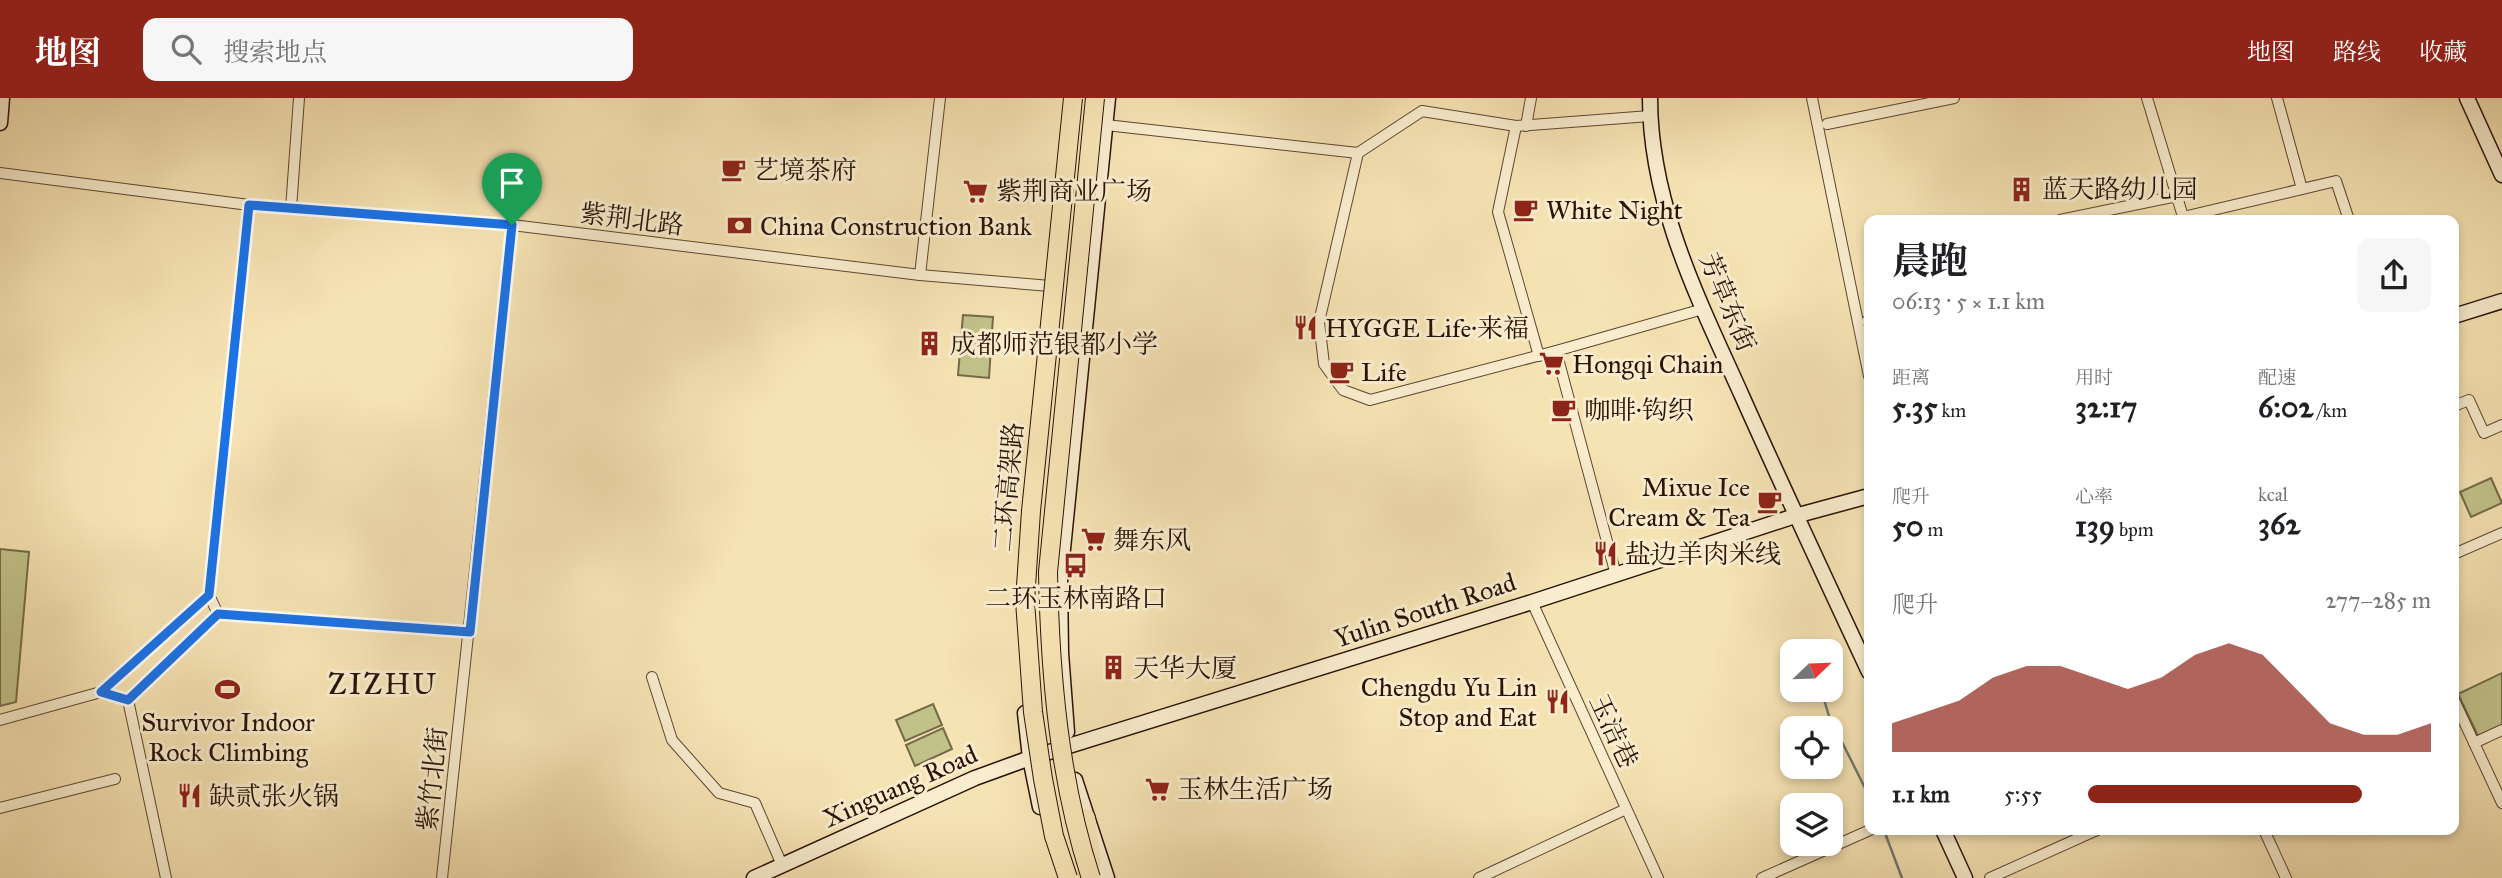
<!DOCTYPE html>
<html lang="zh">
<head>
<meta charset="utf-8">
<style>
	:root { --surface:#fff; --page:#f6f6f6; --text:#202124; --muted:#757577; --accent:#8f2418 }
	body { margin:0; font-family:"IM FELL Great Primer","Noto Serif SC",serif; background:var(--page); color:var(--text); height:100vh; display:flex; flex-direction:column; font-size:26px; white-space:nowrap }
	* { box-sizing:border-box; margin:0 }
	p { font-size:23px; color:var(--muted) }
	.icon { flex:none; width:38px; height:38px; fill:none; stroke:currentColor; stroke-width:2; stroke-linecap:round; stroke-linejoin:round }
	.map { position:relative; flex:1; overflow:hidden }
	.sheet { position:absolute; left:1864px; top:117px; width:595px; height:620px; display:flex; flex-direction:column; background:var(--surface); border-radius:14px; box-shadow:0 4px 10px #0003 }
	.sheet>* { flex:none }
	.needle { width:46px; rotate:67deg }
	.buttons { position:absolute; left:1780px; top:541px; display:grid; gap:14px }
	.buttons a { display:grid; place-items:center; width:63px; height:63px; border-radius:14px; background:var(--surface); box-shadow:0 4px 10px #0003; font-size:35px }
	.pin { position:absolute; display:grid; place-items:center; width:60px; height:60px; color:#fff; margin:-72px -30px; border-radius:50% 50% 50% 0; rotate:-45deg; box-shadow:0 0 7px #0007 }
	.pin .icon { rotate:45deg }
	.round { display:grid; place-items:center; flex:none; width:74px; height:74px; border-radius:14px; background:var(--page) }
	.headline { display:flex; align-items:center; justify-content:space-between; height:119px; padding:0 28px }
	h1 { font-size:38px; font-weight:700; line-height:52px }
	.stats { display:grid; grid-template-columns:repeat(3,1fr); gap:10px; height:119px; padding:7px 28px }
	.stats div { display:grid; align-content:center }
	.stats b { font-size:30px; font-weight:700 }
	.stats small { font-size:19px; font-weight:400 }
	.stats p { font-size:19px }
	.chart { height:196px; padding:14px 28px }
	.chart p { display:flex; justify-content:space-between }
	.chart svg { width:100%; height:126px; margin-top:7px; fill:var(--accent); opacity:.7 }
	ul { padding:0 28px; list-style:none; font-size:23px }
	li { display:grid; grid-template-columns:112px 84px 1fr; align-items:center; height:52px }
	li i { height:18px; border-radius:9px; background:var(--accent) }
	header { display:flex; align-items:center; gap:42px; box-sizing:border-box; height:98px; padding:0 35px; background:var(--accent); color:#fff }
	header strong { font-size:33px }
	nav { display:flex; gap:38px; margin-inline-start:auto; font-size:24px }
	.search { width:490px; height:63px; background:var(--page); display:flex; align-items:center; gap:18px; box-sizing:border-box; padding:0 24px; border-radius:14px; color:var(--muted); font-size:26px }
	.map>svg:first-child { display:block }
	.green { fill:#c1c28a; stroke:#756a48; stroke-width:2 }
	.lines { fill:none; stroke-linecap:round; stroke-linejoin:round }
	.stream { stroke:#6f796f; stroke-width:2.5 }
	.street-casing { stroke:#5c4732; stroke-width:12 }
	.secondary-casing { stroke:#291306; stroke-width:17 }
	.highway-casing { stroke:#291306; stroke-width:20 }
	.street { stroke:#f9edce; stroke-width:10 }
	.secondary { stroke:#f9edce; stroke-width:14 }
	.highway { stroke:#f6e3b4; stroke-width:18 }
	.highway-bridge-casing { stroke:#291306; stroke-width:20; stroke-linecap:butt }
	.highway-bridge { stroke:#f6e3b4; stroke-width:18 }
	.route-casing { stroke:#fff; stroke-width:14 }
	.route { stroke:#1a73e8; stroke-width:9 }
	.labels { text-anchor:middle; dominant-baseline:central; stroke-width:6; stroke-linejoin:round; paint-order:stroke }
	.poi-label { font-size:26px; fill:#291306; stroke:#f9edce; text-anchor:start }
	.street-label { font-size:26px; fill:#291306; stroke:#f9edce }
	.quarter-label { font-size:30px; letter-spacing:2px; fill:#291306; stroke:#f9edce }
</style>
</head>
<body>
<header>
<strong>地图</strong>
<div class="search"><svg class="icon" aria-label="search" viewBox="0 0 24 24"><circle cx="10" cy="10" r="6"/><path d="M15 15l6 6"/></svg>搜索地点</div>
<nav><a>地图</a><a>路线</a><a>收藏</a></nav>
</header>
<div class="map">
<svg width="2502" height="780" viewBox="0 0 2502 780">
	<rect width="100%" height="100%" fill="#f6e3b4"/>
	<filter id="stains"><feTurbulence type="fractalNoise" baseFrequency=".00286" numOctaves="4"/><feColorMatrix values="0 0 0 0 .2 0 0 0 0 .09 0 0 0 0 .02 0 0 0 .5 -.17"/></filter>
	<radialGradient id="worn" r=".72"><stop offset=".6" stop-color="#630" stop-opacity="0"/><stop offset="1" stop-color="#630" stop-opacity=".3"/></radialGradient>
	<!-- green -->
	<g class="green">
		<polygon points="963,217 993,219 989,280 958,277"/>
		<polygon points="2491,380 2502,405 2471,419 2460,394"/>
		<polygon points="0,451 29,454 16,604 0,608"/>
		<polygon points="2502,575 2502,629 2479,640 2458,596"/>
		<polygon points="933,606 942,627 905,643 896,622"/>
		<polygon points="943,630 952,651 915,668 906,647"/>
	</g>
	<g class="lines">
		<!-- stream -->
		<g class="stream">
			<polyline points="1830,559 1837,548"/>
			<polyline points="1821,592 1829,618 1869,698"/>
			<polyline points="1885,735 1902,780"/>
		</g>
		<defs>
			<g id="street">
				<polyline points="1812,0 1869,278"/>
				<polyline points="2147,0 2184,122"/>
				<polyline points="2277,0 2302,91"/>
				<polyline points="1827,26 1954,0"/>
				<polyline points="1106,27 1358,55 1422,13 1516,28 1650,18"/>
				<polyline points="1516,28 1498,114 1539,258"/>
				<polyline points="1526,28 1531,0"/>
				<polyline points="1358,55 1319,224 1324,266 1343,292 1370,302 1556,253 1703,211"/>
				<polyline points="0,75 249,107 512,127 920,177 1050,188"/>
				<polyline points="249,107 209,497 218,516 470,534"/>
				<polyline points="291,111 299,0"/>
				<polyline points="2183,119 2336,83 2349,122"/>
				<polyline points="2060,122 2177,98"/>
				<polyline points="920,177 940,0"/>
				<polyline points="1867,223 1869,223"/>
				<polyline points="1556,253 1616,477"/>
				<polyline points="2454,308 2469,302 2484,335 2502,327"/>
				<polyline points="2454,456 2502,435"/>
				<polyline points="1532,504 1658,780"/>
				<polyline points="652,579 672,642 719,695 755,705 782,767"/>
				<polyline points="101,594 128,602"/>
				<polyline points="128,602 166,780"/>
				<polyline points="128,602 218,516"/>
				<polyline points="2454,602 2502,705"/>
				<polyline points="0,622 101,594 209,497"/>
				<polyline points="2474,645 2502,632"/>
				<polyline points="0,710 115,681"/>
				<polyline points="2264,732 2286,780"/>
				<polyline points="442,780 512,127"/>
				<polyline points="1479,780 1626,711"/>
				<polyline points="1762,780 1870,732"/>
				<polyline points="1990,780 2097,732"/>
			</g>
			<g id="secondary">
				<path d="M1650,0C1650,107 1699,202 1742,298C1783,390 1826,482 1869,574"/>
				<polyline points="2467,0 2502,77"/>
				<polyline points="0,25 2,0"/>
				<polyline points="2454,218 2502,203"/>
				<polyline points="1025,615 1030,660 1040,709"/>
				<polyline points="1067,634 1061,555 1060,481 1108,0"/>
				<polyline points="1075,682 1107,780"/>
				<polyline points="1943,732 1965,780"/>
				<polyline points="754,780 975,680 1030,660 1532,504 1795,418 1869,398"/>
			</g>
			<polyline id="highway" points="1086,720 1092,763"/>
		</defs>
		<!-- street casing -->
		<use href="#street" class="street-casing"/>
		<!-- secondary casing -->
		<use href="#secondary" class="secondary-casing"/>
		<!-- highway casing -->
		<use href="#highway" class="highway-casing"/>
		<!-- street -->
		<use href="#street" class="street"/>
		<!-- secondary -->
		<use href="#secondary" class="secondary"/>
		<!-- highway -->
		<use href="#highway" class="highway"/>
		<defs>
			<g id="highway-bridge">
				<polyline points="1068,780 1054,738 1043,681 1033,614 1025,503 1031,413 1073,0"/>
				<path d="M1091,780C1059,682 1050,577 1048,474L1095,0"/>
			</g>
		</defs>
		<!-- highway-bridge casing -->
		<use href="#highway-bridge" class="highway-bridge-casing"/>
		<!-- highway-bridge -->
		<use href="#highway-bridge" class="highway-bridge"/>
	</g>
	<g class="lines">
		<defs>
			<polygon id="route" points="249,107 512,127 470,534 218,516 128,602 101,594 209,497"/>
		</defs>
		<!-- route casing -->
		<use href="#route" class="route-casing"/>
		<!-- route -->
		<use href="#route" class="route"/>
	</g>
	<!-- icons -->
	<defs>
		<symbol id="cafe-bare" viewBox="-9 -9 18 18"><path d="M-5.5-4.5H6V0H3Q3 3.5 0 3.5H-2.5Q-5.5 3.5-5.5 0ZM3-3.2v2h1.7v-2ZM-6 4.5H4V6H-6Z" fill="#8f2418" stroke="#f9edce" stroke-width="2.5" paint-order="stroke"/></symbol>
		<symbol id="building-bare" viewBox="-9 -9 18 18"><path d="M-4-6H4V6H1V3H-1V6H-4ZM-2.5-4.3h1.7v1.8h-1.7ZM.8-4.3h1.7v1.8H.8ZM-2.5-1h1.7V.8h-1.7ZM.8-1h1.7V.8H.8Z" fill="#8f2418" stroke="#f9edce" stroke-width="2.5" paint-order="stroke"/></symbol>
		<symbol id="supermarket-bare" viewBox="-9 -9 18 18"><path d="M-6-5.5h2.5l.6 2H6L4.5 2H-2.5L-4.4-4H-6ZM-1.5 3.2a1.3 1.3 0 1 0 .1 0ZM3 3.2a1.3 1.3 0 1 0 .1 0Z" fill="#8f2418" stroke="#f9edce" stroke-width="2.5" paint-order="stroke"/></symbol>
		<symbol id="bank-bare" viewBox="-9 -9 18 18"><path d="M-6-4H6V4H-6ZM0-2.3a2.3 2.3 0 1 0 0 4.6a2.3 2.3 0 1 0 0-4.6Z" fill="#8f2418" stroke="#f9edce" stroke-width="2.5" paint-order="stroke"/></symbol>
		<symbol id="restaurant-bare" viewBox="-9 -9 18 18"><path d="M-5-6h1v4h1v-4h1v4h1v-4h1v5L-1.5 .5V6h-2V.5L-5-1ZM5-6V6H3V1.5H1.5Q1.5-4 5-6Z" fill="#8f2418" stroke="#f9edce" stroke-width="2.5" paint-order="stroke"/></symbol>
		<symbol id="bus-bare" viewBox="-9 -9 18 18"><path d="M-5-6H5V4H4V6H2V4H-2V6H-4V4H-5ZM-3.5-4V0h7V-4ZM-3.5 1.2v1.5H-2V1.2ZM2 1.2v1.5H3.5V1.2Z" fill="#8f2418" stroke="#f9edce" stroke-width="2.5" paint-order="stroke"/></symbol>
		<symbol id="stadium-bare" viewBox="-9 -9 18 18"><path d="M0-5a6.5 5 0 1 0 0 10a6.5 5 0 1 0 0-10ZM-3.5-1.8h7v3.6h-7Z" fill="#8f2418" stroke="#f9edce" stroke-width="2.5" paint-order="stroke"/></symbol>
	</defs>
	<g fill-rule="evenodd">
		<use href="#cafe-bare" x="716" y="54" width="35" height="35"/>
		<use href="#building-bare" x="2004" y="74" width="35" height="35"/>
		<use href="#supermarket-bare" x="958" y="76" width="35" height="35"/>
		<use href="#cafe-bare" x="1508" y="94" width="35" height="35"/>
		<use href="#bank-bare" x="722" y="110" width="35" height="35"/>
		<use href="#restaurant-bare" x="1288" y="212" width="35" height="35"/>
		<use href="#building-bare" x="912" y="228" width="35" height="35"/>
		<use href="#supermarket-bare" x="1534" y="248" width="35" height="35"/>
		<use href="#cafe-bare" x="1324" y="256" width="35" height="35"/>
		<use href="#cafe-bare" x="1546" y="294" width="35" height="35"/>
		<use href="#cafe-bare" x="1752" y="386" width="35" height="35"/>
		<use href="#supermarket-bare" x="1076" y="424" width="35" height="35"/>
		<use href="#restaurant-bare" x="1588" y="438" width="35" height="35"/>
		<use href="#bus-bare" x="1058" y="450" width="35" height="35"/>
		<use href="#building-bare" x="1096" y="552" width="35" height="35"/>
		<use href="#stadium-bare" x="210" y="574" width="35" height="35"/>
		<use href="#restaurant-bare" x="1540" y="586" width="35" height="35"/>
		<use href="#supermarket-bare" x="1140" y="674" width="35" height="35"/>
		<use href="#restaurant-bare" x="172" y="680" width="35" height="35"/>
	</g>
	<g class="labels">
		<!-- poi labels -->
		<g class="poi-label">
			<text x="753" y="72">艺境茶府</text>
			<text x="2042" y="91">蓝天路幼儿园</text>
			<text x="996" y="93">紫荆商业广场</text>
			<text x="1546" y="112">White Night</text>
			<text x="760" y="128">China Construction Bank</text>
			<text x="1325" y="230">HYGGE Life·来福</text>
			<text x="950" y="246">成都师范银都小学</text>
			<text x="1572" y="266">Hongqi Chain</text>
			<text x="1361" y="274">Life</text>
			<text x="1584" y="312">咖啡·钩织</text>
			<text x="1750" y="389" text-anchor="end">Mixue Ice<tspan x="1750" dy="30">Cream &amp; Tea</tspan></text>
			<text x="1113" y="442">舞东风</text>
			<text x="1625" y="456">盐边羊肉米线</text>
			<text x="1076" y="500" text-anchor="middle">二环玉林南路口</text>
			<text x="1133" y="570">天华大厦</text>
			<text x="1537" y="589" text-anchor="end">Chengdu Yu Lin<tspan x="1537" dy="30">Stop and Eat</tspan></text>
			<text x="228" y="624" text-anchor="middle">Survivor Indoor<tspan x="228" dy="30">Rock Climbing</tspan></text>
			<text x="1177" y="691">玉林生活广场</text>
			<text x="209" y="698">缺贰张火锅</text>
		</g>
		<!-- street labels -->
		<g class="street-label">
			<text transform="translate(632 121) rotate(7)">紫荆北路</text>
			<text transform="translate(1728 204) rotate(67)">芳草东街</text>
			<text transform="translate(1008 389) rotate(-85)">二环高架路</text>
			<text transform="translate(1425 512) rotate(-18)">Yulin South Road</text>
			<text transform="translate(1614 633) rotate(65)">玉洁巷</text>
			<text transform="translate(432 681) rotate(-84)">紫竹北街</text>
			<text transform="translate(900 688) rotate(-24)">Xinguang Road</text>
		</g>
		<!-- quarter labels -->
		<g class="quarter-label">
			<text x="383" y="586">ZIZHU</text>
		</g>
	</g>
	<rect width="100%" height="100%" filter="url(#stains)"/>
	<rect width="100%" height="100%" fill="url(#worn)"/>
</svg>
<div class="buttons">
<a><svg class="needle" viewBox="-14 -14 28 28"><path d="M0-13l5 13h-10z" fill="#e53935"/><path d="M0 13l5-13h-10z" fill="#757577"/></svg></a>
<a><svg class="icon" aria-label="locate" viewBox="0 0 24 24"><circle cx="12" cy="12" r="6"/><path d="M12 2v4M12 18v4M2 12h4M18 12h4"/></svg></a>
<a><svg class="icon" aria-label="layers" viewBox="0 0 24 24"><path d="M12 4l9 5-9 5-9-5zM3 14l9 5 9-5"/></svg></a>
</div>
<div class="pin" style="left:512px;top:127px;background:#1e9e55"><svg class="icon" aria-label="arrive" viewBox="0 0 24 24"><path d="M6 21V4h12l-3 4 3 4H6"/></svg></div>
<section class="sheet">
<div class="headline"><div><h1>晨跑</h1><p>06:13 · 5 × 1.1 km</p></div><a class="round"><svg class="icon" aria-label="share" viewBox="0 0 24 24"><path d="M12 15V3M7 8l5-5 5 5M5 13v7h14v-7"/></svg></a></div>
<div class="stats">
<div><p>距离</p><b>5.35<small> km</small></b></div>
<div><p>用时</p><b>32:17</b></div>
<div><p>配速</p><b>6:02<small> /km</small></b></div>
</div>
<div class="stats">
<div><p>爬升</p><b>50<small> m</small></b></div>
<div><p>心率</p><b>139<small> bpm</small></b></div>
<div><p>kcal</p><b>362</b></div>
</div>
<div class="chart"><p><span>爬升</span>277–285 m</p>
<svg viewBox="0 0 160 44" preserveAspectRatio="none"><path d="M0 44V34L10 30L20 26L30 18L40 14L50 14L60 18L70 22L80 18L90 10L100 6L110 10L120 22L130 34L140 38L150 38L160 34V44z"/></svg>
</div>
<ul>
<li><b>1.1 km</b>5:55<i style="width:80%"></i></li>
</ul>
</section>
</div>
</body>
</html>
